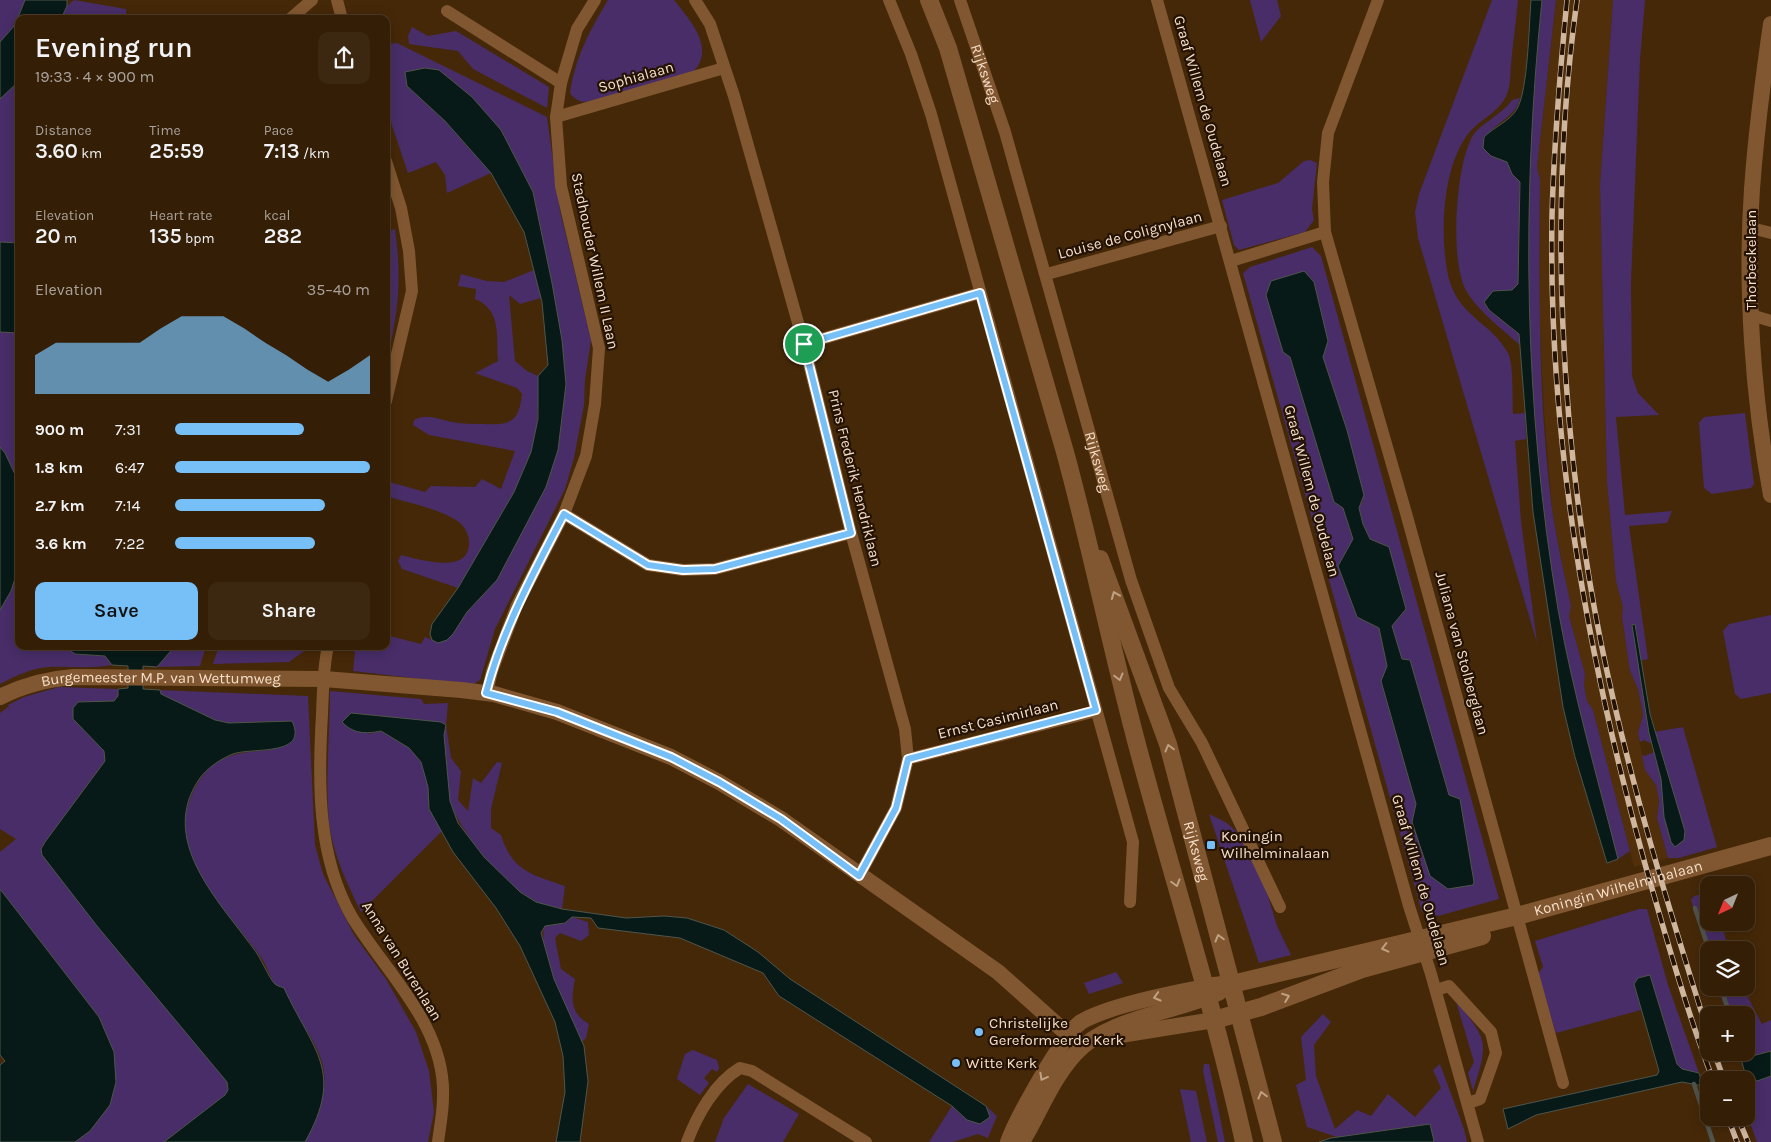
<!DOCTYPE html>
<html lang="en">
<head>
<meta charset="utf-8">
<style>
	:root { --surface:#341e06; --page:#3c2710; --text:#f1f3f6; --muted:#a9a29b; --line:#4e3c28; --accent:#77c0f7 }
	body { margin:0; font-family:Karla,sans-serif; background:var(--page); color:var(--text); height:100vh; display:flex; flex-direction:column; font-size:19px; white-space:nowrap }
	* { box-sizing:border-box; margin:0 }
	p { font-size:16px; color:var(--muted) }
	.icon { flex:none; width:28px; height:28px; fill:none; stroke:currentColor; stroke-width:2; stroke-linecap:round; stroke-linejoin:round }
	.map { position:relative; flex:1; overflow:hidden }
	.panel { position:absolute; left:15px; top:15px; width:375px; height:635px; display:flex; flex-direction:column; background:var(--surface); border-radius:10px; box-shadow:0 2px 12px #0003,0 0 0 1px var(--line) }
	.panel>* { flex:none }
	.needle { width:32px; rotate:223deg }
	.fabs { position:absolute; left:1700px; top:876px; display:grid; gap:10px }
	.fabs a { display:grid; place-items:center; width:55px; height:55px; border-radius:10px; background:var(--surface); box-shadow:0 2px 12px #0003,0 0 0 1px var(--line); font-size:25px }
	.pin { position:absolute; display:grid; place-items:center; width:42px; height:42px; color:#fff; margin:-21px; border:2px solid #fff; border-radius:50%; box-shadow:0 1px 5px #0007 }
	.round { display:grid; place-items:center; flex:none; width:52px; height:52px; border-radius:10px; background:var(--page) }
	.overview { display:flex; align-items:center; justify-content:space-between; height:85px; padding:0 20px }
	h1 { font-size:28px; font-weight:600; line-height:38px }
	.metrics { display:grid; grid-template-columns:repeat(3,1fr); gap:8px; height:85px; padding:5px 20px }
	.metrics div { display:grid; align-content:center }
	.metrics b { font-size:21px; font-weight:600 }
	.metrics small { font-size:14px; font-weight:400 }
	.metrics p { font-size:14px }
	.chart { height:140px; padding:10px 20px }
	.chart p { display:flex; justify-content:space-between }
	.chart svg { width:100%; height:90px; margin-top:5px; fill:var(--accent); opacity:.7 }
	.action { display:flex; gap:10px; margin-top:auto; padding:10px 20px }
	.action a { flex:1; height:58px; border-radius:10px; background:var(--accent); color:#111; font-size:20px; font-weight:600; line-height:58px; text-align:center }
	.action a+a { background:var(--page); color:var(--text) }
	ul { padding:0 20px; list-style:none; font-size:16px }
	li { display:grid; grid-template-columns:80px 60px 1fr; align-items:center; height:38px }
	li i { height:12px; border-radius:6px; background:var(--accent) }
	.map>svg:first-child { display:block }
	.built { fill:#512f0a }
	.green { fill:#482d68; fill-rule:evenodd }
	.water { fill:#071a17; stroke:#4f554c }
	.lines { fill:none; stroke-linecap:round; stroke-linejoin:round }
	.stream { stroke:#4f554c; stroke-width:4.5 }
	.minor { stroke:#805730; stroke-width:12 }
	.tertiary { stroke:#805730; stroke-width:16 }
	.secondary { stroke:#805730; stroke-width:18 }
	.rail-casing { stroke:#cfb69f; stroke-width:5.5 }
	.rail { stroke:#241304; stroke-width:4; stroke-dasharray:11; stroke-linecap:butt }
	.oneway { stroke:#c1a184 }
	.route-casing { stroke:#fff; stroke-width:10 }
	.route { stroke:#77c0f7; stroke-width:6 }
	.poi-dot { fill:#77c0f7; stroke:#241304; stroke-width:2 }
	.labels { text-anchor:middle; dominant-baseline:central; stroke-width:4.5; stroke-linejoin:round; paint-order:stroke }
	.street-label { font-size:15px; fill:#f6dec9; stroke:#241304 }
	.poi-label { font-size:15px; fill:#f6dec9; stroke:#241304; text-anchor:start }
</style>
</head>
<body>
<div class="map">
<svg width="1771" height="1142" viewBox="0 0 1771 1142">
	<rect width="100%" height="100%" fill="#452808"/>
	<!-- built -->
	<polygon class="built" points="1556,0 1613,0 1600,185 1607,482 1616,580 1623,607 1622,617 1630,671 1638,689 1643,715 1638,733 1645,770 1656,785 1659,801 1657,818 1668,858 1634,867 1593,710 1587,701 1584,685 1585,674 1569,616 1570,605 1552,509 1544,411 1539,315 1540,180 1537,167"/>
	<!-- green -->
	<g class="green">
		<polygon points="0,0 25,0 15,25 0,42"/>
		<polygon points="74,0 126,9 126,19 61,19 67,6"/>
		<path d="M608,0H674C689,19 716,48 694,71L598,101C585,102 578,104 570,93C575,58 590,30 608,0Z"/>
		<polygon points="1250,0 1277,0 1281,16 1261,42"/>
		<path d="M1492,0H1518C1516,21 1513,43 1511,64C1510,74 1511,84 1507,94C1500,112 1480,119 1468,134C1443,167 1440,230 1447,270C1455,317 1490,320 1508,353C1514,365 1512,399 1513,414L1525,413L1526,439L1515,441L1521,521L1537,643L1418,238L1415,212L1419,194Z"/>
		<path d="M1542,0H1556L1537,167L1540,180C1539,289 1538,400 1552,509C1557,541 1564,573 1571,606L1569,616L1585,674L1584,685L1587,701L1593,710L1630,851L1618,859C1597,776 1573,693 1558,609C1524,407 1521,203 1542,0Z"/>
		<polygon points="1613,0 1645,0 1640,60 1631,282 1632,376 1638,393 1659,415 1616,417 1625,515 1672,511 1667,523 1629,526 1648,659 1640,661 1635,625 1632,625 1652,744 1644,740 1640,742 1638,733 1643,715 1638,689 1630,671 1622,617 1623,607 1616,581 1607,482 1600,185"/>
		<polygon points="412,27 428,36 456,31 549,87 547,108 473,69 458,51 409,44 408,36"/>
		<polygon points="397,43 547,117 560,211 591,340 585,380 584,405 574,458 565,489 495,629 480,680 472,685 353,671 355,653 351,646 386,646 386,635 421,644 425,637 432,640 453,634 467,612 497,580 558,450 566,384 562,340 552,283 533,192 501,130 472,97 439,70 425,68 406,72 407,86 445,121 491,173 447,193 445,175 436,162 408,173 386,108 386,44"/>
		<polygon points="19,80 19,243 0,242 0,99"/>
		<path d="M1520,98C1516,121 1483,125 1483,148L1491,156L1507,162L1512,174L1520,182L1518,284L1513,290L1505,291L1484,302L1489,310L1519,333L1521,346C1502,329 1480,313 1467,292C1449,263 1456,169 1471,139C1477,125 1502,115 1512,100Z"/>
		<polygon points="1310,160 1317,163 1312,209 1314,220 1305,232 1239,250 1234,245 1222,200 1278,183 1304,161"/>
		<path d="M395,229C402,282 398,313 386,365V232Z"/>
		<path d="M1312,247L1321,256L1499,899L1438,916L1422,912L1243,273L1250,267ZM1304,271L1314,282L1328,341L1322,357L1347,430L1363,501L1359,507L1363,524L1370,539L1389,547L1406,609L1391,626L1402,659L1410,660L1449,795L1460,799L1474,882L1473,885L1412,822L1416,804L1381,682L1387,666L1379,628L1357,617L1338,566L1353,540L1343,508L1334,502L1290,357Z"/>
		<path d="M534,270L541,298L520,304L509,295L515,361L527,371L538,376C538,402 539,428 531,453C514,501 484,545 458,588L402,569L398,561L401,555C418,559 470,576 469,542C469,534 464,526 459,522C438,508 409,503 386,496V481L425,492L431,486L475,487L482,479L501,489L515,451L429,435L413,425L414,420C427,413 438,419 452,422C462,424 473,424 483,424C510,425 519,423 522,394L517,388L475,373L498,361C496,336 502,310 475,299L476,289L458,286L461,274L487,281L504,282Z"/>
		<polygon points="0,332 19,333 19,483 5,453 0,447"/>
		<polygon points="1745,413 1754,484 1751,488 1712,494 1704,488 1699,423 1704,417"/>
		<path d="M19,566V646H64L75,654L105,656L112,665C90,669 70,666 49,667C31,668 16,676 0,684V610L11,591Z"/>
		<polygon points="1771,615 1771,693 1741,699 1735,694 1723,631 1729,624"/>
		<polygon points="175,646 206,646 200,666 157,667"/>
		<polygon points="219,646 311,646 289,662 213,664"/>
		<polygon points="59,687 118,689 118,696 114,701 78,702 73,719 105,751 105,761 45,842 227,1082 228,1090 225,1095 164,1142 75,1142 90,1131 114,1052 99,1017 0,889 0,852 16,839 0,829 0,713 8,707 10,711 8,705 24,697"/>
		<path d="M160,690L308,696L315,845L323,874L354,935L386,979L416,1032L429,1071L434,1112L428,1142H305C318,1118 331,1088 321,1059C311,1030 289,1009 274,983C269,975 267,966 262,959C228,909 160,853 195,788C213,754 237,753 271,750L282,721L229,723L215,720L161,694Z"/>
		<path d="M330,691L421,699L424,704L448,703L446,725L451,758L461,771L458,800L468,811L473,778L481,783L497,762L502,763L491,809V828L501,835C512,871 533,875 565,886L562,909C554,907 545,906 537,902C508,890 460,833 451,803C444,783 446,757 444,735L446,724L352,713L369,734L381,731L409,748L421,762L428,787L429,809L442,831L361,912C347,883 333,855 329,822C325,779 330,734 330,691Z"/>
		<polygon points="1683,727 1717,847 1679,858 1668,858 1657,818 1659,801 1656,785 1645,770 1642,755 1645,756 1654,752 1661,779 1666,827 1656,737 1654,732"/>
		<polygon points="1209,814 1227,823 1242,837 1267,893 1277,926 1291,955 1259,963"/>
		<polygon points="1709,892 1709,922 1721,923 1729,950 1709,950 1709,957 1691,900 1694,896"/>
		<polygon points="1639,909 1647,909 1668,985 1699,1073 1682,1069 1677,1064 1650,975 1634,984 1641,1010 1556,1033 1537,975 1543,967 1535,941"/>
		<path d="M572,917L588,922L589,935L581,941L560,933L555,938L561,969L575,979C571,999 570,1013 589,1024L586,1038L582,1042C572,1019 535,948 545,926L565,923Z"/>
		<polygon points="1116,972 1123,983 1089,994 1084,983"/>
		<polygon points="1718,988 1743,988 1762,1024 1771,1020 1771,1051 1741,1059 1738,1053 1746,1052 1746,1015 1727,1015"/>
		<path d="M1456,1001C1489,1041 1488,1043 1473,1091L1468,1073L1474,1062Z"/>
		<polygon points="1323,1014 1331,1022 1314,1045 1316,1076 1335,1129 1357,1110 1371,1116 1388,1094 1415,1117 1441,1088 1433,1070 1440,1064 1464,1129 1467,1142 1433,1142 1434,1141 1430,1124 1337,1137 1307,1127 1296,1085 1306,1080 1301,1037"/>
		<polygon points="693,1050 717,1060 719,1068 717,1072 712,1069 704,1078 709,1083 700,1095 677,1079 685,1054"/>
		<polygon points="1204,1064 1209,1064 1225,1142 1218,1142 1203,1071"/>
		<polygon points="1771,1076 1771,1142 1757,1142 1746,1112 1746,1084"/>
		<polygon points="748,1084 799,1114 783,1142 715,1142 724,1118"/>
		<polygon points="1180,1089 1196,1091 1207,1142 1191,1142"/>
		<polygon points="952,1106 967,1120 990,1117 986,1106 997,1116 988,1138 978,1134 953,1142 929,1142"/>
	</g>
	<!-- water -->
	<g class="water">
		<polygon points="25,0 67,0 67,6 61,19 19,19 19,81 0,99 0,42 15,25"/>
		<path d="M1531,0H1542C1521,203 1524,407 1558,609C1573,693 1597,776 1618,859L1607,863L1575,757L1563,707L1533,512L1519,334L1489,310L1484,302L1493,291L1512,290L1518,284L1520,182L1512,174L1507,162L1491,156L1483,148L1484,137C1494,127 1510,121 1517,109C1528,90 1529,25 1531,0Z"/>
		<polygon points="425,68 439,70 472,97 501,130 533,192 552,283 562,340 566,384 558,450 546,487 497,580 467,612 453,634 447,640 438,643 432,640 430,634 432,624 458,588 514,492 531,452 538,419 538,376 548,365 542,302 524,232 491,173 445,121 407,86 405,72"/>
		<polygon points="0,242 19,243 19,333 0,332"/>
		<polygon points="1304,271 1314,282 1328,341 1323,357 1347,430 1364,495 1359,508 1363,524 1370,539 1389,547 1406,609 1392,626 1402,659 1410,660 1449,795 1460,799 1474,882 1473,885 1448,889 1430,876 1412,822 1416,804 1381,681 1387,666 1379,628 1357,617 1338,566 1353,539 1343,508 1334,502 1290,357 1283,352 1266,295 1271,281"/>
		<polygon points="0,447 5,453 19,483 19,566 11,591 0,610"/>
		<polygon points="1635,624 1650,714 1685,831 1684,840 1675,847 1671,842 1664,817 1661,779 1649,733 1632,625"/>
		<path d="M64,646H175L157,667L143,666V689L160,690L161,694L215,720L229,723L292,721C309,757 252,747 233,754C222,758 207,768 200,778C157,839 218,900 253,948C260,956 269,978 274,983C276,986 282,987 284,988C313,1051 345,1071 305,1142H164L225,1095L228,1090L227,1082L97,926L42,855L41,849L45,842L105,761L104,751L73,719V708L78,702L114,701L118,696V689L128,688V666L112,665L105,656L75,654Z"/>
		<path d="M351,713L441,722L446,725L444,735L450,801L458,823L484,857L520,892L536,902L562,909L626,918L664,916L687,918L724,930L758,952L790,979L986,1106L990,1117L980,1124L967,1120L952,1106L779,996L763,973L680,938L598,928L591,918L572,917L565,923L545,926L541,933L554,979L584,1046L588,1081L580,1142H556L565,1092L563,1056L555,1022L520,946L496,908L453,852L429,809L428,787L421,762L409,748L381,731C366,734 353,734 342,722Z"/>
		<polygon points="0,889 99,1017 114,1052 116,1082 110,1105 90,1131 75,1142 0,1142 0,1065 5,1061 0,1055"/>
		<polygon points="1650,975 1677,1064 1682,1069 1699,1073 1703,1086 1682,1082 1536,1115 1508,1129 1503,1109 1657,1075 1659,1071 1634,984 1638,978"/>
		<polygon points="1771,1051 1771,1076 1757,1081 1745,1073 1741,1059"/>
		<polygon points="1430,1124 1434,1141 1433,1142 1319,1142 1331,1138"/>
	</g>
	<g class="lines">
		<!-- stream -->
		<g class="stream">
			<polyline points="1695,908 1709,950"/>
			<polyline points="1721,988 1730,1015"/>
			<polyline points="1743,1052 1745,1058"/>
			<polyline points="1694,1084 1713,1142"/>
		</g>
		<!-- minor -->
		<g class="minor">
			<polyline points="337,0 342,19"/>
			<polyline points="695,0 710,24 734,96 804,344 851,533 905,729 908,759 896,808 859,876"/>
			<polyline points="889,0 911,54 931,114 1133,842 1130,902"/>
			<path id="s1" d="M960,0L1005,132L1131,580L1169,688L1202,743L1280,907"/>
			<polyline points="1157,0 1409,906 1431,974 1478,1142"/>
			<polyline points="1378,0 1328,133 1323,182 1325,232 1406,513 1563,1083"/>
			<polyline points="447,11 561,83"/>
			<polyline points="290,19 312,0"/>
			<polyline points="556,117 724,68"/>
			<polyline points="386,161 401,208 409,251 412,291 386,401"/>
			<polyline points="1751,228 1771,233"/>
			<polyline points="1231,261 1325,232"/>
			<polyline points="1047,274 1221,226"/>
			<polyline points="1751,315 1771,321"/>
			<polyline points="804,344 980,293"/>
			<polyline points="564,514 648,565 683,570 715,569 851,533"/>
			<path d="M328,646C323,668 323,692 322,714C318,782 317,857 352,917C386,973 446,1026 443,1097C443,1112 440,1127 438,1142"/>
			<polyline points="487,693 492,671 517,605 564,514 586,456 595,404 599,348 561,186 556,117 561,83 577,29 595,0"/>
			<polyline points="908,759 1096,711"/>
			<polyline points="1436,990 1449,986 1491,1032 1496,1053 1480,1099 1468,1103"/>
			<path d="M687,1142C697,1115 715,1083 740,1068L752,1071L866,1142"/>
		</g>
		<!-- tertiary -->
		<g class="tertiary">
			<path d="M1771,24C1763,79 1756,134 1752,189C1745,288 1753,398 1771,495"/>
			<path id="s2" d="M0,697C24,685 46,679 73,677L324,679L461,690L494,694L557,712L671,757L719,782L781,819L998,972L1082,1047"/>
			<polyline points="1108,1037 1214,1020"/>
			<path d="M1008,1142C1016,1120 1063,1034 1081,1022C1107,1006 1173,993 1205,987"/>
			<path d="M1022,1142C1039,1114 1052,1079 1075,1054C1108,1017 1176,1013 1220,992"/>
		</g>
		<!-- secondary -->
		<g class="secondary">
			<path d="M929,0L948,48L1065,452C1092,551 1112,652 1139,752C1174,882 1215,1011 1244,1142"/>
			<path id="s3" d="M1100,559L1168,744L1273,1142"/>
			<path id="s4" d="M1205,987L1232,984L1517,916L1771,846"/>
			<polyline points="1214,1020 1261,1007 1362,969 1482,936"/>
		</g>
		<defs>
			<g id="rail">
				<path d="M1567,0C1560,72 1554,143 1552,215C1548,435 1586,652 1645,864C1666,937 1686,1009 1713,1080"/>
				<path d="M1577,0C1548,207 1560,438 1601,643C1628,776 1668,906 1709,1036"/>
				<polyline points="1714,1052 1724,1080"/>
				<polyline points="1728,1118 1737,1142"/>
				<polyline points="1738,1118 1748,1142"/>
			</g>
		</defs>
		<!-- rail casing -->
		<use href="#rail" class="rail-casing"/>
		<!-- rail -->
		<use href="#rail" class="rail"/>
	</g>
	<!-- one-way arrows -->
	<defs><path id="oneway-chevron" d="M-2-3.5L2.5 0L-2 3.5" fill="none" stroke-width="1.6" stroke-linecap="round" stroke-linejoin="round" transform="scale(1.25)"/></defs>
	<g class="oneway">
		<use href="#oneway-chevron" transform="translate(1115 595) rotate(-112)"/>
		<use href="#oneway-chevron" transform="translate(1119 677) rotate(75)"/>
		<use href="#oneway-chevron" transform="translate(1169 748) rotate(-105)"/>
		<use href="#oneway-chevron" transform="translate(1176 883) rotate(74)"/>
		<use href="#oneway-chevron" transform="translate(1219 938) rotate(-105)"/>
		<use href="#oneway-chevron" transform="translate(1385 948) rotate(166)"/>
		<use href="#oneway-chevron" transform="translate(1157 997) rotate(164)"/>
		<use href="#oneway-chevron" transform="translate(1286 997) rotate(-21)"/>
		<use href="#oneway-chevron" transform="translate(1043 1077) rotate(119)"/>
		<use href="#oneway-chevron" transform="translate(1262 1095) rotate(-105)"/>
	</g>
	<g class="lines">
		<defs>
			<path id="route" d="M980,293L1096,710L908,759L896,808L859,876L781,819L719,782L671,757L557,712L486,693C502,630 534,572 564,514L648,565L683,570L715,569L851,533L804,344Z"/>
		</defs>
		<!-- route casing -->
		<use href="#route" class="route-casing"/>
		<!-- route -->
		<use href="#route" class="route"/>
	</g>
	<!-- markers -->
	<g class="poi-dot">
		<rect x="1206" y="840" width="10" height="10" rx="2.5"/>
		<circle cx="979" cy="1032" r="5"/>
		<circle cx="956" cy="1063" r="5"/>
	</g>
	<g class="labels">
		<!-- street labels -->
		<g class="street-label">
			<text stroke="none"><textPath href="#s1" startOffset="78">Rijksweg</textPath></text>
			<text transform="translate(636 77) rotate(-16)">Sophialaan</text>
			<text transform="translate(1203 101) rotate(74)">Graaf Willem de Oudelaan</text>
			<text transform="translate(1130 235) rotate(-15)">Louise de Colignylaan</text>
			<text transform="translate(1751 260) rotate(-90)">Thorbeckelaan</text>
			<text transform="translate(595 261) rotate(78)">Stadhouder Willem II Laan</text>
			<text stroke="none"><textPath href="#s1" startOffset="482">Rijksweg</textPath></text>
			<text transform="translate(855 478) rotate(76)">Prins Frederik Hendriklaan</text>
			<text transform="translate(1312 491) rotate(75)">Graaf Willem de Oudelaan</text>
			<text transform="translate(1462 653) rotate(75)">Juliana van Stolberglaan</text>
			<text stroke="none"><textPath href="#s2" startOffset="164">Burgemeester M.P. van Wettumweg</textPath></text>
			<text transform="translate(998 719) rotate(-14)">Ernst Casimirlaan</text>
			<text stroke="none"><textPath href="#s3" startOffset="308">Rijksweg</textPath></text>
			<text transform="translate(1421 880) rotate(74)">Graaf Willem de Oudelaan</text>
			<text stroke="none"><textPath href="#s4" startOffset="425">Koningin Wilhelminalaan</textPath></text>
			<text transform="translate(402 961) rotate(58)">Anna van Burenlaan</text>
		</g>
		<!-- poi labels -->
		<g class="poi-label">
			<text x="1221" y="836">Koningin<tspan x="1221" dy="17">Wilhelminalaan</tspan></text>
			<text x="989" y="1023">Christelijke<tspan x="989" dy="17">Gereformeerde Kerk</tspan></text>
			<text x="966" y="1063">Witte Kerk</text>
		</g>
	</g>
</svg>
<div class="fabs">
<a><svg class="needle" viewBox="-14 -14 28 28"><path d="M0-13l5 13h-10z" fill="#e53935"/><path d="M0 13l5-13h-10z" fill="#a9a29b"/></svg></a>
<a><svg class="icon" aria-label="layers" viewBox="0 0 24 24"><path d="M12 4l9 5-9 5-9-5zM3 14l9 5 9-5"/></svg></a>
<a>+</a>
<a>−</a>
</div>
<div class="pin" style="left:804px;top:344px;background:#1e9e55"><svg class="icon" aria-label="arrive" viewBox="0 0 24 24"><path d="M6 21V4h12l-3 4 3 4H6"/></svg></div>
<section class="panel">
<div class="overview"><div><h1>Evening run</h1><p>19:33 · 4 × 900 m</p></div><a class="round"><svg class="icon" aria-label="share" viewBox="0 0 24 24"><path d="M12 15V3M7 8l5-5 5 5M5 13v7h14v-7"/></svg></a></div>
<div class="metrics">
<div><p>Distance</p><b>3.60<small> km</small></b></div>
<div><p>Time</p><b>25:59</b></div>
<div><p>Pace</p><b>7:13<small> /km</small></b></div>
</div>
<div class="metrics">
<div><p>Elevation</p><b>20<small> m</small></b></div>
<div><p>Heart rate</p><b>135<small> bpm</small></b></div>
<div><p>kcal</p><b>282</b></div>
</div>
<div class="chart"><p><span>Elevation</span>35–40 m</p>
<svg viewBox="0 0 160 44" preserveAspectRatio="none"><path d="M0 44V25L10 19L20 19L30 19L40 19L50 19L60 12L70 6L80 6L90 6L100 12L110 19L120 25L130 32L140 38L150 32L160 25V44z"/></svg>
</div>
<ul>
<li><b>900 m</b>7:31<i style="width:66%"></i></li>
<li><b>1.8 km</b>6:47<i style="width:100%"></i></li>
<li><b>2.7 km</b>7:14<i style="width:77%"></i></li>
<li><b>3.6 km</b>7:22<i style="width:72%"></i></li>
</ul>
<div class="action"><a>Save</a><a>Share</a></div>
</section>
</div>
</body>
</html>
